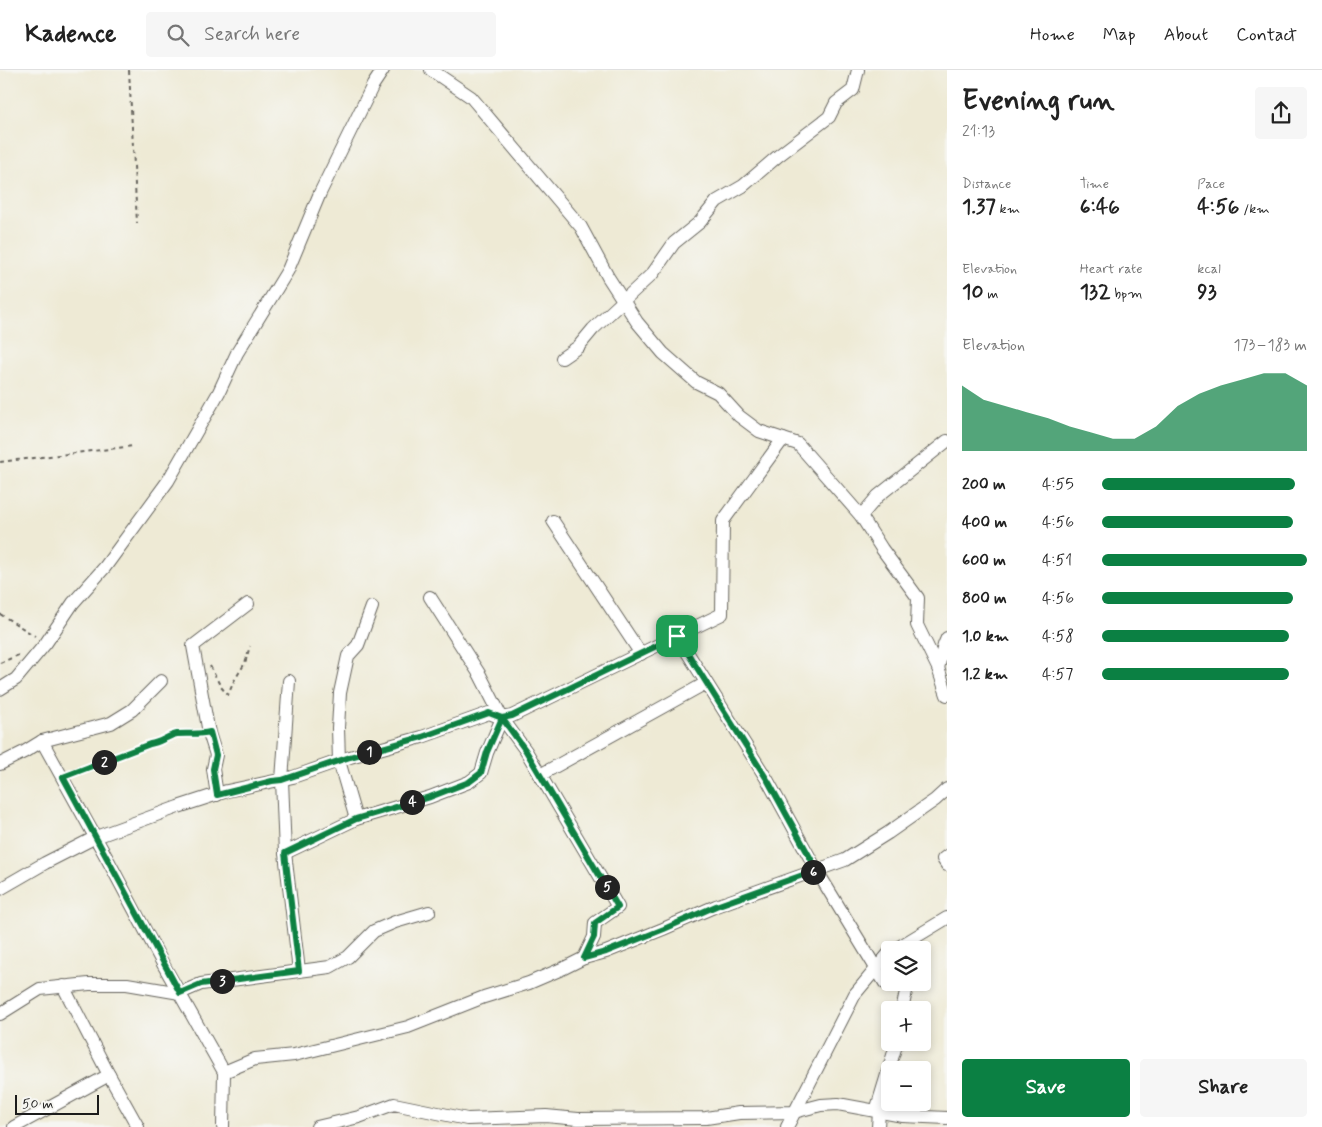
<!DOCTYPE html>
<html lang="en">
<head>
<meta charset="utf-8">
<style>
	:root { --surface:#fff; --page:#f6f6f6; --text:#222; --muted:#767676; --line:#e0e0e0; --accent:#0b8043 }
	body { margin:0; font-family:Mynerve,sans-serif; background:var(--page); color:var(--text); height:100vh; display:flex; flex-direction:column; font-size:19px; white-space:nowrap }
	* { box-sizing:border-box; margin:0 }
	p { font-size:16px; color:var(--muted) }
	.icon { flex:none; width:28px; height:28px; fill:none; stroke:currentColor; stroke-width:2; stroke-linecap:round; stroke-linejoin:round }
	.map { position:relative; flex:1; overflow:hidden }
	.details { display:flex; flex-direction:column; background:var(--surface); width:375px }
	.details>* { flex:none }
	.buttons { position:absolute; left:881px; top:871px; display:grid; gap:10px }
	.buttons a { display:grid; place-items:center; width:50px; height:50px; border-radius:5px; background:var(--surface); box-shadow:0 2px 8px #0003; font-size:25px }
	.scale { position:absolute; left:15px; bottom:12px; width:84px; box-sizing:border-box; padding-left:5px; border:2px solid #1c1c1c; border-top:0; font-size:14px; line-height:18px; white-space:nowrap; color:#1c1c1c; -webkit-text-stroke:4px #f6f6f2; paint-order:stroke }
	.pin { position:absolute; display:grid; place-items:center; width:42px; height:42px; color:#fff; margin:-21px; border-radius:10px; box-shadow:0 2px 8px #0006 }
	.km { position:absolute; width:25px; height:25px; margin:-12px; border-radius:50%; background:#222; color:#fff; font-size:14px; line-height:25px; text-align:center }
	.round { display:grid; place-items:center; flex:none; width:52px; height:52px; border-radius:5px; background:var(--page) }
	.overview { display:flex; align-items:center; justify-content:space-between; height:85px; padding:0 15px }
	h1 { font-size:28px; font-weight:800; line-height:38px }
	.metrics { display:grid; grid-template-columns:repeat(3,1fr); gap:8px; height:85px; padding:5px 15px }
	.metrics div { display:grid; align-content:center }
	.metrics b { font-size:21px; font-weight:800 }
	.metrics small { font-size:14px; font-weight:400 }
	.metrics p { font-size:14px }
	.chart { height:140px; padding:10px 15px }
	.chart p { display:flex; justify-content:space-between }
	.chart svg { width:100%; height:90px; margin-top:5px; fill:var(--accent); opacity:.7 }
	.primary-button { display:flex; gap:10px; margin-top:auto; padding:10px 15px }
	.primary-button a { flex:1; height:58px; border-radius:5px; background:var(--accent); color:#fff; font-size:20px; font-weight:800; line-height:58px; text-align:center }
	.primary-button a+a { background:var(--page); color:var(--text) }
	ul { padding:0 15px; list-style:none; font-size:16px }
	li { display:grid; grid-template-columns:80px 60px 1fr; align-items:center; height:38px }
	li i { height:12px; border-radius:6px; background:var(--accent) }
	header { display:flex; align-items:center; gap:30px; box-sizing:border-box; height:70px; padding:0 25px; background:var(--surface); border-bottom:1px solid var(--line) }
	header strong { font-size:24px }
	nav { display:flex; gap:28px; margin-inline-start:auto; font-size:18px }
	.search { width:350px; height:45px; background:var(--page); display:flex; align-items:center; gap:12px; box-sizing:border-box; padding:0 18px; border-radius:5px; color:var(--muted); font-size:19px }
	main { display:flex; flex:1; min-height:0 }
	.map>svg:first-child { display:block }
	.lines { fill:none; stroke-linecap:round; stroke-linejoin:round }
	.street-casing { stroke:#66645d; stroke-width:14 }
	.path { stroke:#66645d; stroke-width:2; stroke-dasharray:4 4; stroke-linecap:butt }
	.street { stroke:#fff; stroke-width:12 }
	.route-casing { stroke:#fff; stroke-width:10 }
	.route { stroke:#0b8043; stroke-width:6 }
</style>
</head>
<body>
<header>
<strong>Kadence</strong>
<div class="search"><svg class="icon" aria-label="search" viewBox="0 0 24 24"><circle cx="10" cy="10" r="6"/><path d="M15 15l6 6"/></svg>Search here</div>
<nav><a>Home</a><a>Map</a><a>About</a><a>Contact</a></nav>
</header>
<main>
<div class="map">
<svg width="947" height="1057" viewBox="0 0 947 1057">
	<rect width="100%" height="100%" fill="#f6f6f2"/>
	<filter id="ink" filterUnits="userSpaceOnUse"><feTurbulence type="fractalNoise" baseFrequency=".02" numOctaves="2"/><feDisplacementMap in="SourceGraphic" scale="10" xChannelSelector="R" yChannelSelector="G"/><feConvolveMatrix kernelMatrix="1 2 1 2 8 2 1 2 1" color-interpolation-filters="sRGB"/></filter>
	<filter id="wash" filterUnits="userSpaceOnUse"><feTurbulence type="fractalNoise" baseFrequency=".0096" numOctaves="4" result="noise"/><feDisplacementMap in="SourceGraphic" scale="20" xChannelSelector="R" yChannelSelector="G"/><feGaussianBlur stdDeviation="1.12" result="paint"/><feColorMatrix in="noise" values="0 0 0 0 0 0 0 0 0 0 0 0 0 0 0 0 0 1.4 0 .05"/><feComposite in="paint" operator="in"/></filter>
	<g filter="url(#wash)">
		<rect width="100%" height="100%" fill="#eeead5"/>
	</g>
	<g filter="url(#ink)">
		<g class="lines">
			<defs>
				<g id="street">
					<polyline points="431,0 471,27 581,157 608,207 637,252 663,283 696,312 718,323 739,346 759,361 798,374 861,446 882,479 918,528 917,555 938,598 947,625"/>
					<polyline points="562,288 578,277 593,259 653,203 674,173 700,152 717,131 743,116 778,86 829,47 836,33 853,20 858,0"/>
					<polyline points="861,446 878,426 947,371"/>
					<polyline points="553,451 641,584"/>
					<polyline points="430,527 480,605 502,648 526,681 618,837 595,853 594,867 584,888 606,882 663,859 716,836 845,790 888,763 935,730 947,719"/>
					<polyline points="677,566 768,711 817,801 885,913"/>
					<polyline points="938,598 944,575 947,568"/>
					<polyline points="289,611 282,710 285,783 299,901"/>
					<polyline points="0,619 16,609 46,573 73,533 105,497 168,411 219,322 237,283 288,200 320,123 373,15 383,0"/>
					<polyline points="42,671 109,792 163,894 224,1002 223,1057"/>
					<polyline points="0,694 24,682 42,671 111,653 132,640 161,611"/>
					<polyline points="540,705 706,613"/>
					<polyline points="217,725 213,699 216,685 209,663 193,576 248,534"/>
					<polyline points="356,749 339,691 338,658 340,623 348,586 358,575 372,537"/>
					<polyline points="285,783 356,749 430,727 469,712 481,703 487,683 502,648"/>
					<polyline points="947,786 943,789 947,795"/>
					<polyline points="0,819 45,793 96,767 178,737 227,721 293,707 350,687 422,667 489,643 502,648 512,646 722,544 723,451 783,369"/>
					<polyline points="894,880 947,848"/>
					<polyline points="902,940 908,912"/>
					<polyline points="0,944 40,919 89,914 127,914 180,923 201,914 330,897 348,887 374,861 395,852 429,842"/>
					<polyline points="224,1002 255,989 294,985 408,957 484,927 529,913 564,898 584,888"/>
					<polyline points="109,1005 138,1057"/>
					<polyline points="876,1041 897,972"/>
					<polyline points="14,1057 109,1005 63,916"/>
					<polyline points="317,1057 359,1047 394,1034 467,1049 546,1046 578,1049 706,1048 739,1043 794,1042 821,1035 838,1034 903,1046 947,1048"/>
					<polyline points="787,1057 855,924 890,882"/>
					<polyline points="878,1057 879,1041"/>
				</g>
			</defs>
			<!-- street casing -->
			<use href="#street" class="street-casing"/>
			<!-- path -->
			<g class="path">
				<polyline points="129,0 137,153"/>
				<polyline points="0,392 134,376"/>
				<polyline points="0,544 35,566"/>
				<polyline points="0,593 21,584"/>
				<polyline points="210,596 221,617 228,625 234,611 245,593 250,576"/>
				<polyline points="72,704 150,674 157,674 176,664 197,664"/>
			</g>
			<!-- street -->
			<use href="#street" class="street"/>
		</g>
	</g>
	<g class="lines" filter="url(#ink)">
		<defs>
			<path id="route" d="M677,566L512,646L502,648L489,643L422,667L350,687L282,710L272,711L217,725L213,699L216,685L210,662C198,665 188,663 177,664C167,666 160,673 150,674L63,707L180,923L201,914L299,901L285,783L356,749L430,727L469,712L481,703L487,682L502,648L526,681L618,837L595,853L594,867L584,888L606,882L664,859L716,836L817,800L768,711L677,566"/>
		</defs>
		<!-- route casing -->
		<use href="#route" class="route-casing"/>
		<!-- route -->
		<use href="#route" class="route"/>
	</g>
</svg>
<div class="buttons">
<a><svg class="icon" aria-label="layers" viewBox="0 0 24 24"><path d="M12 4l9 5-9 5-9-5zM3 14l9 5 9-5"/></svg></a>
<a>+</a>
<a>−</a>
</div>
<div class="scale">50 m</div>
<div class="pin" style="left:677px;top:566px;background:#1e9e55"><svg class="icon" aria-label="arrive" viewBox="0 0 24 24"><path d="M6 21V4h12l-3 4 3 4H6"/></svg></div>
<b class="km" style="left:369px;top:682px">1</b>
<b class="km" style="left:104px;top:692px">2</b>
<b class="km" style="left:222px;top:911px">3</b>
<b class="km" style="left:412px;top:732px">4</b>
<b class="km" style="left:607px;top:817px">5</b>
<b class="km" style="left:813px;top:802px">6</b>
</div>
<section class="details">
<div class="overview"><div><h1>Evening run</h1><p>21:13</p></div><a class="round"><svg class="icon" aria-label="share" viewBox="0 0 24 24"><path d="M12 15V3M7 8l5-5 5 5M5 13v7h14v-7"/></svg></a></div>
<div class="metrics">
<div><p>Distance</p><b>1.37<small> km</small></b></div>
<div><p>Time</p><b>6:46</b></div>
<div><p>Pace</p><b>4:56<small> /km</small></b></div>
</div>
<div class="metrics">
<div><p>Elevation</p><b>10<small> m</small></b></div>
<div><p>Heart rate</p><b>132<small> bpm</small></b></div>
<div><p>kcal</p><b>93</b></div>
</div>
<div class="chart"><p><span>Elevation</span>173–183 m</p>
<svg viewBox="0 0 160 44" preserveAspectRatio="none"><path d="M0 44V12L10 19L20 22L30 25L40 28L50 32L60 35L70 38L80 38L90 32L100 22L110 16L120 12L130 9L140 6L150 6L160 12V44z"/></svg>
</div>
<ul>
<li><b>200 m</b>4:55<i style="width:94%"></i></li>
<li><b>400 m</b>4:56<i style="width:93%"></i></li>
<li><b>600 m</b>4:51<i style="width:100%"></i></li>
<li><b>800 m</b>4:56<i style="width:93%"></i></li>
<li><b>1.0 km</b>4:58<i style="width:91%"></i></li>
<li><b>1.2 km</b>4:57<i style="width:91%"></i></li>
</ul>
<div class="primary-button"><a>Save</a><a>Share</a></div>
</section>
</main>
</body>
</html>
